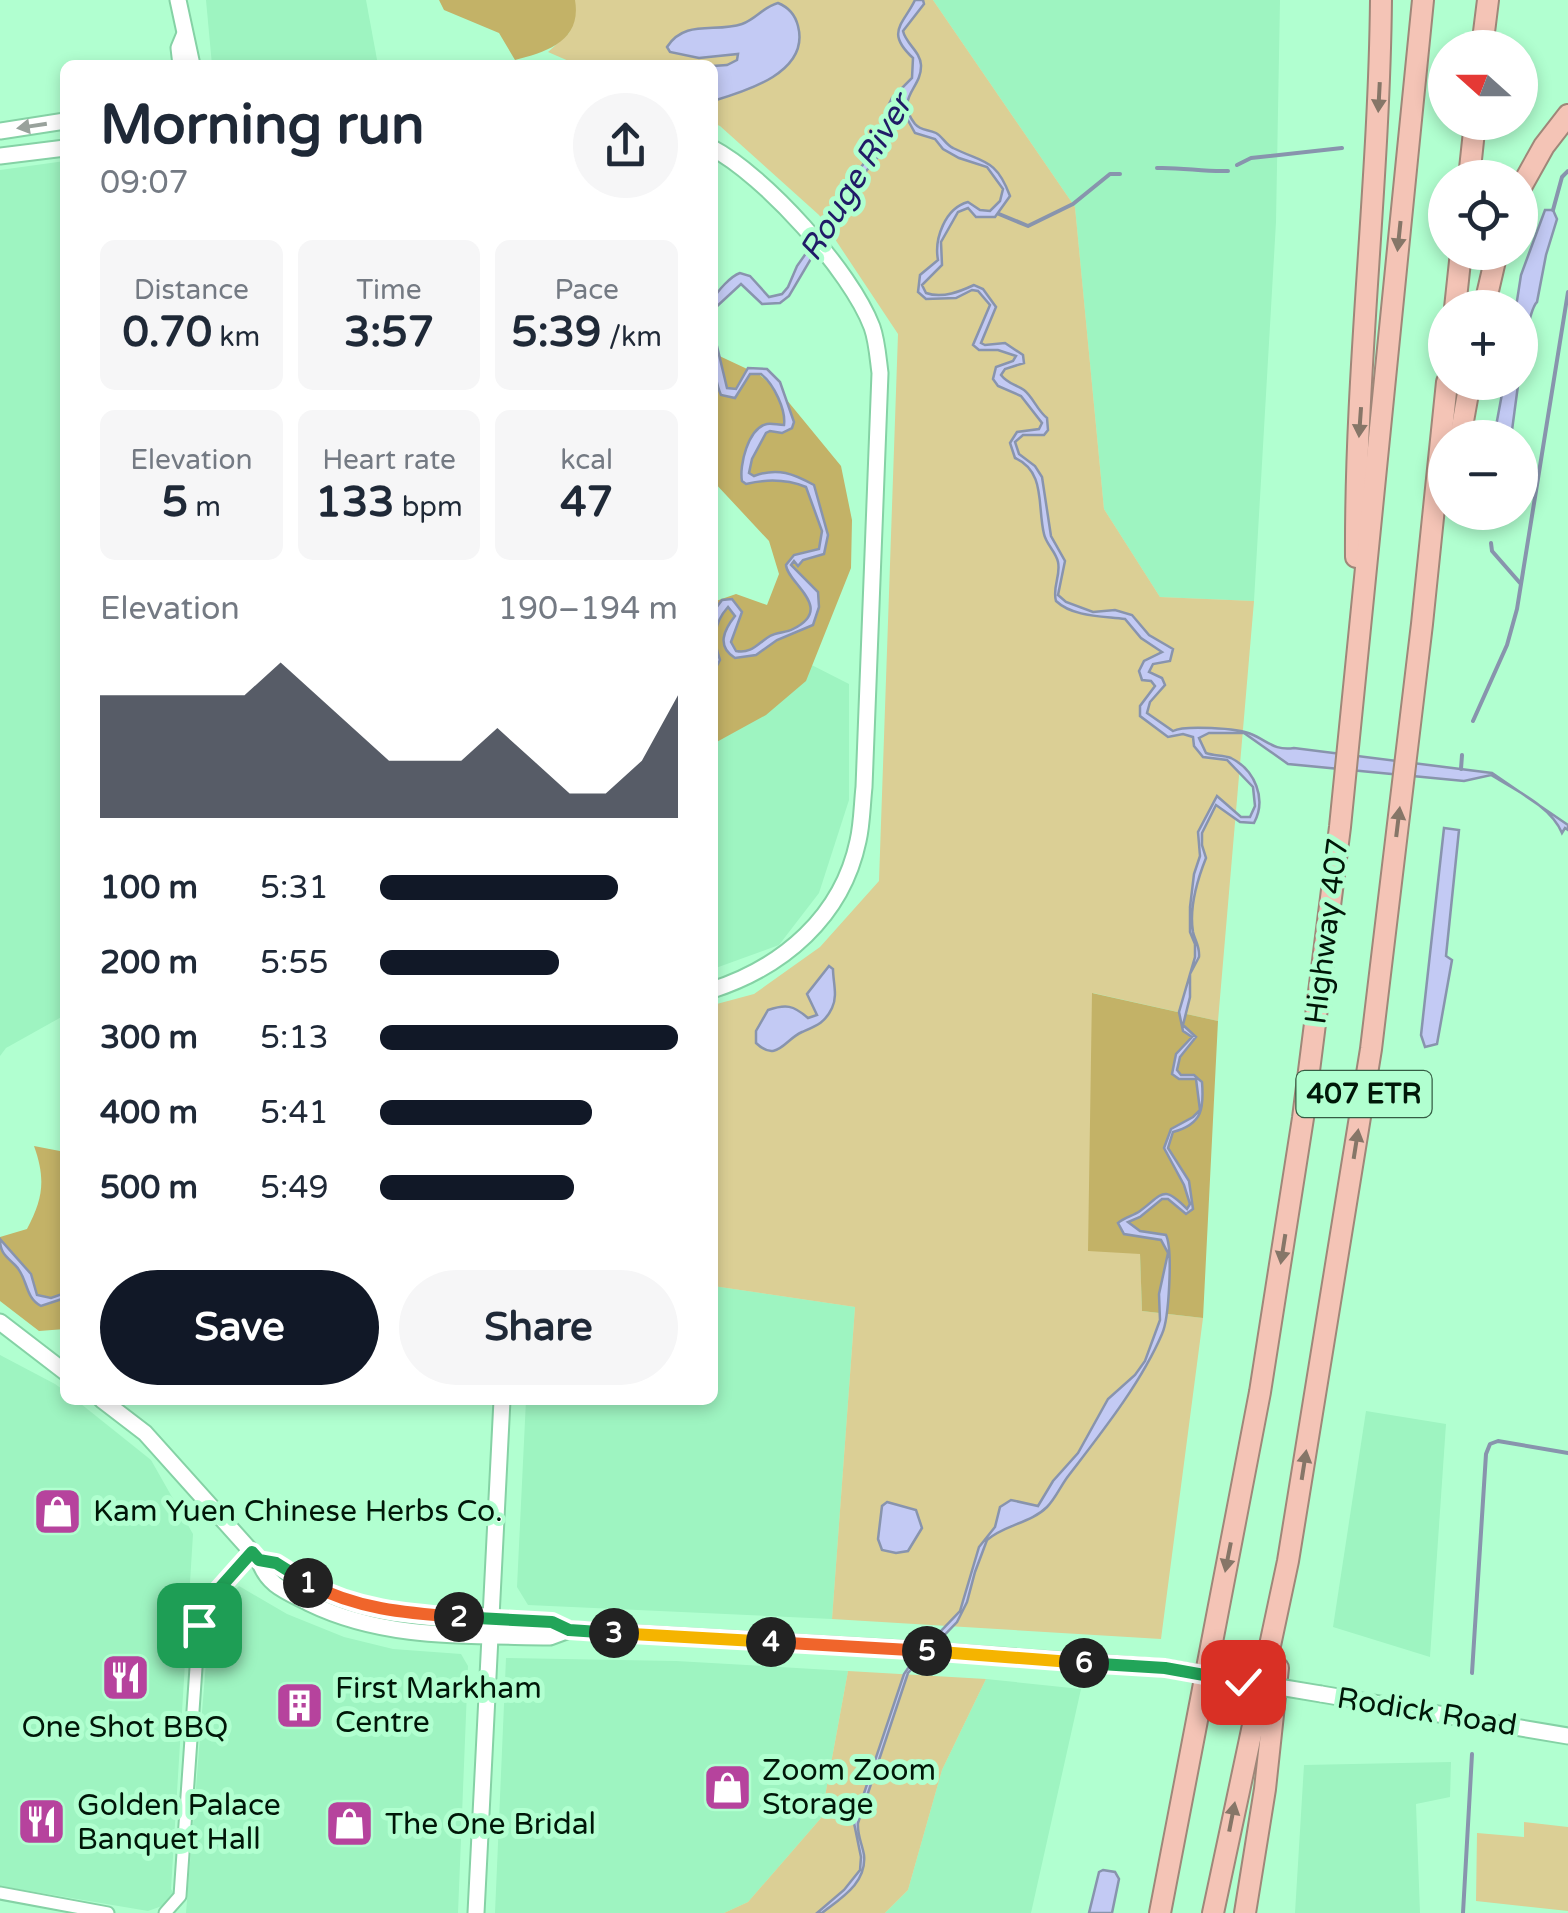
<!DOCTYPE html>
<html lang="en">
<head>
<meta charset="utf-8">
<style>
	:root { --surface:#fff; --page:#f6f6f7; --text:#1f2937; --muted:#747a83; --accent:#111827 }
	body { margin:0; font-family:"Varela Round",sans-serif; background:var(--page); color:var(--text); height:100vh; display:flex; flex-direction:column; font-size:38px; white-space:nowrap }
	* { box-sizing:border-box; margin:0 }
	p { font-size:32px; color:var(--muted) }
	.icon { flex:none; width:55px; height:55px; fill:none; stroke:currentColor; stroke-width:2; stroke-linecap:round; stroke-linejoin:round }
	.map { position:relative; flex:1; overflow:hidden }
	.drawer { position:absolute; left:60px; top:60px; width:658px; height:1345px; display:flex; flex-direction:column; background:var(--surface); border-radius:15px; box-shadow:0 5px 15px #0003 }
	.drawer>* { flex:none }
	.needle { width:65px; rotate:291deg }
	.fabs { position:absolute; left:1428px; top:30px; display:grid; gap:20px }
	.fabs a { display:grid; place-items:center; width:110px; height:110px; border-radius:50%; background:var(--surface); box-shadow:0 5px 15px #0003; font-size:50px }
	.pin { position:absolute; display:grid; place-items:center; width:85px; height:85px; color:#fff; margin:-42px; border-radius:20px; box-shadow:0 5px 15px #0006 }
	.km { position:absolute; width:50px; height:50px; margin:-25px; border-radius:50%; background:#222; color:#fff; font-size:28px; line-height:50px; text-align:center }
	.round { display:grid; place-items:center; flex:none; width:105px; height:105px; border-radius:52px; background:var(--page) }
	.overview { display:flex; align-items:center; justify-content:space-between; height:170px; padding:0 40px }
	h1 { font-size:55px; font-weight:700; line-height:75px }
	.figures { display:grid; grid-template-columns:repeat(3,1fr); gap:15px; height:170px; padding:10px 40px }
	.figures div { display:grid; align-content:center; border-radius:15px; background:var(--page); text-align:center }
	.figures b { font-size:42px; font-weight:700 }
	.figures small { font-size:28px; font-weight:400 }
	.figures p { font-size:28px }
	.chart { height:280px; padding:20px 40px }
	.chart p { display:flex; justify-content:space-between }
	.chart svg { width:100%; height:180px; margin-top:10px; fill:var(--accent); opacity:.7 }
	.primary-button { display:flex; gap:20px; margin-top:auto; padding:20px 40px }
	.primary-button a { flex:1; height:115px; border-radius:60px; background:var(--accent); color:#fff; font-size:40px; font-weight:700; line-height:115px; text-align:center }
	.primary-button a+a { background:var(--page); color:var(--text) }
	ul { padding:0 40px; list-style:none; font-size:32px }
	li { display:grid; grid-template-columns:160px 120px 1fr; align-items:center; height:75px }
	li i { height:25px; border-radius:12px; background:var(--accent) }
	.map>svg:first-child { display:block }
	.built { fill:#9ef4c1 }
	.green { fill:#dbcf95 }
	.forest { fill:#c3b267 }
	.water { fill:#c3caf4; stroke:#8894ad; stroke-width:2.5 }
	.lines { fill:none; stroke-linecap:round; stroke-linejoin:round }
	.stream { stroke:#8894ad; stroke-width:4 }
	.street-casing { stroke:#85d2a5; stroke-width:15 }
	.secondary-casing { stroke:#85d2a5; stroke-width:19 }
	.highway-casing { stroke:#9f8779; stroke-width:24 }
	.street { stroke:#fff; stroke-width:11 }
	.secondary { stroke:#fff; stroke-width:15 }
	.highway { stroke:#f4c4b6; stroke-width:20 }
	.secondary-bridge-casing { stroke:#85d2a5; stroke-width:19; stroke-linecap:butt }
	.secondary-bridge { stroke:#fff; stroke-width:15 }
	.oneway { fill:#867668 }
	.oneway2 { fill:#99a29c }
	.split-1-casing { stroke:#fff; stroke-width:20 }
	.split-2-casing { stroke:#fff; stroke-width:20 }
	.split-3-casing { stroke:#fff; stroke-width:20 }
	.split-4-casing { stroke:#fff; stroke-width:20 }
	.split-5-casing { stroke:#fff; stroke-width:20 }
	.split-6-casing { stroke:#fff; stroke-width:20 }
	.split-7-casing { stroke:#fff; stroke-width:20 }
	.split-1 { stroke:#22a559; stroke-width:12 }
	.split-2 { stroke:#f0652b; stroke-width:12 }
	.split-3 { stroke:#22a559; stroke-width:12 }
	.split-4 { stroke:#f5b400; stroke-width:12 }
	.split-5 { stroke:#f0652b; stroke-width:12 }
	.split-6 { stroke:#f5b400; stroke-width:12 }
	.split-7 { stroke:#22a559; stroke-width:12 }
	.labels { text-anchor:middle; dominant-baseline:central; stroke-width:10; stroke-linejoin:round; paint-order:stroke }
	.shield { fill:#b1ffd0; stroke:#355d44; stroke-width:2.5 }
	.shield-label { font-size:28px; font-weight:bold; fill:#001708 }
	.street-label { font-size:30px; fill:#001708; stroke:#b1ffd0 }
	.poi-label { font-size:30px; fill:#001708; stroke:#b1ffd0; text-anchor:start }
	.water-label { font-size:32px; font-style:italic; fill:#201b67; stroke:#b1ffd0 }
</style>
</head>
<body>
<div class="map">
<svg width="1568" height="1913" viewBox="0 0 1568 1913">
	<rect width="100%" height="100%" fill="#b1ffd0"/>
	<!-- built -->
	<g class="built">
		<polygon points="206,0 366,0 378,65 212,65"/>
		<polygon points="933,0 1280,0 1276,222 1254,601 1160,597 1104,509 1075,207"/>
		<polygon points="65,161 65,1015 6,1048 0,1056 0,170"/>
		<polygon points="713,615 849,684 849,800 819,893 779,945 713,969"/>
		<polygon points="713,1286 855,1307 832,1619 528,1605 517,1587 526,1400 712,1400"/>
		<polygon points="0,1355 55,1384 65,1391 65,1400 76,1400 151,1460 193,1534 171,1889 174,1894 162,1906 148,1911 0,1886"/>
		<polygon points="1366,1411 1446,1424 1430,1657 1333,1627"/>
		<polygon points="239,1586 287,1614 344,1637 393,1649 461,1654 468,1666 458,1913 186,1913 208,1637 215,1608"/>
		<polygon points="506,1658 676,1661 848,1671 821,1818 748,1902 724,1913 495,1913"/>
		<polygon points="986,1679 1081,1689 1031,1913 885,1913 908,1890 942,1770"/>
		<polygon points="1451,1762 1450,1797 1416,1804 1420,1913 1295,1913 1304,1765"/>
	</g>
	<!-- green -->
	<g class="green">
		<polygon points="575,0 933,0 1075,207 1104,509 1160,597 1254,601 1218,1021 1093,993 1140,1253 1142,1311 1203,1318 1161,1639 832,1619 855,1307 713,1286 713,1005 754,994 820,947 879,881 898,334 819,215 720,126 713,123 712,65 578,65 548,52 569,33"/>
		<polygon points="848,1671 986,1679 942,1770 908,1890 885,1913 724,1913 748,1902 821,1818"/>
		<polygon points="1524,1822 1568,1827 1568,1911 1476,1901 1477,1833 1524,1837"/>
	</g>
	<!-- forest -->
	<g class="forest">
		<path d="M439,0H575C582,41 547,52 515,60L499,33L444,10Z"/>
		<polygon points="713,353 760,375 786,399 841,466 852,520 851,568 806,681 766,715 713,744 713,602 736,594 767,605 779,574 769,541 713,481"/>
		<polygon points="1092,993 1218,1021 1203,1318 1142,1311 1140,1254 1088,1251"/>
		<path d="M34,1146L65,1152V1329L39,1331L0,1301V1237L27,1229C43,1199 46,1179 34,1146Z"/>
	</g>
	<!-- water -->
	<g class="water">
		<path d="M915,0H923L924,4L903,31C906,44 920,51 921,65C922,89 894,97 915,124C921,131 928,129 936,133C942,136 946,145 953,148C983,163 996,158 1010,196L995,217H976L968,208L958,212L941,242L942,265L922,285L926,293C943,299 961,291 974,285L983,289L996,307L981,343L985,345L1005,343L1023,355L1024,363L1005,369L1001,375C1008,384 1015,384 1024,390C1033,397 1037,410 1047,418L1048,430L1044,435H1023L1015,442L1019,454L1035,466L1042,477L1051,536L1065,561L1058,595L1066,602L1093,612L1115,610L1132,615L1149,635L1173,649L1170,661L1153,664L1149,672L1162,678L1165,685L1150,702L1147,713L1173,731C1184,725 1238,728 1251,734C1268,741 1274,751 1294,748L1492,773L1568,825V830L1565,828L1562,833C1551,806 1515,790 1491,775L1464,781L1288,764L1244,733H1209L1199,738L1206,753C1214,756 1223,755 1231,758C1255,770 1267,799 1254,823L1240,822L1216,805L1202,833V845L1206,858C1198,878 1189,908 1193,932C1195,941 1200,946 1199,957L1190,974V997L1183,1025L1196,1037L1180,1057L1177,1070L1181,1075H1194L1202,1082C1204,1108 1203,1124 1173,1132L1168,1148L1189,1181L1193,1209L1186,1214L1168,1199H1162L1140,1217L1128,1222L1140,1231L1166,1235C1173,1250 1169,1319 1162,1334C1141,1383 1102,1432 1069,1475C1061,1485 1056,1498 1047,1507C1031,1523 1004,1525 987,1540L975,1572L967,1602L957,1622L908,1673L858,1823C857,1835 862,1843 864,1855C867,1883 841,1898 822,1913H817L844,1890L860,1870L861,1857L854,1823L904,1674L915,1658L960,1611L979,1547L995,1527L1000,1507L1011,1500L1038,1506L1053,1481L1078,1453L1108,1399L1135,1375L1145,1361L1160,1320L1159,1294L1168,1253L1161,1240L1124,1234L1118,1223C1125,1217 1133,1216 1140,1211C1163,1194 1163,1184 1187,1209L1190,1204L1184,1185L1164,1148L1171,1129L1193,1117L1200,1110L1196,1079H1179L1172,1074L1176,1054L1192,1037L1183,1031L1179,1012L1195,957V944L1190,932V907L1194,874L1200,856L1198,832L1217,796L1241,817H1250L1255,806L1253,787L1227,760L1203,757L1194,746L1193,737L1183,734L1168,737L1140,716V706L1155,686L1151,681L1142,680L1139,671L1144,661L1162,652L1141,638L1125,619C1102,616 1073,617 1056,601C1052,587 1061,576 1058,562C1056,552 1046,544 1044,534C1037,505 1046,472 1015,458L1010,443L1017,432L1039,429L1042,423L1021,396L998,386L993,379L996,367L1013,361L1016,356L998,350H979L973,345L990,305L978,291L972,290L956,298L926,299L918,292L920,275L938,260C934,239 945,208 968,202L980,210L990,211L1000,201L1003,189L987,167L959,158L943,149L935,139L915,133L900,106L887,147L855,184L789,296L780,303L762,304L741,284L715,308L716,342L727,388L736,389L748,368L767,369L780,382L794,422L792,428L782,433L770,431L766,433L752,459L749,473L754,476C778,467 794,474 814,485L828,535L824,554L803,560L798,566L794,561L791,565L818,592L819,607L813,625L777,640L756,655L735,658C716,646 724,630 735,616L728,607C713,624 713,640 720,660L713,673V612L722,600L732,599L742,612L731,642L736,651C752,654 758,643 770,636C777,632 786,633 793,629C836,608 787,583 786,565L794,555L819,549L822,531L806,487C786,479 766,479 746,484L742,481C739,466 748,428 767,424C772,423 778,425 784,425C786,410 774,384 761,374H750L735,398L721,395C714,380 706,316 713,300C717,291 731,276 740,273L750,276L769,297L782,294L788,287L797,266L831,218L846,187L887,133L890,121L886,110L892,98L912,78L913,58C885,32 903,25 915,0Z"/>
		<path d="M778,3C788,7 795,14 798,26C810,72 747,91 713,101V66L727,65L737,60L738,54L699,58L670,52L667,47C685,19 715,33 742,24C756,19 763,7 778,3Z"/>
		<path d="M1545,210H1553L1557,219L1546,255L1537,302C1525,313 1515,413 1511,437H1494L1504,383L1520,382V308L1516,307L1521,275Z"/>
		<polygon points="1444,828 1459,830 1446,956 1452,960 1437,1044 1425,1047 1421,1035"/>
		<path d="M829,966L833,969C833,982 838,996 832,1008C825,1023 816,1026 802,1032C784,1040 777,1063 756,1043V1031L768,1010C786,1004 793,1005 808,1018L817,1015L807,994Z"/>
		<path d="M0,1239L31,1274L37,1295L51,1298L65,1293V1298L41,1306C24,1297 28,1277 15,1265C6,1256 0,1253 0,1239Z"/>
		<polygon points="887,1502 916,1510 922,1528 908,1551 896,1553 882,1550 878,1539 882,1506"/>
		<polygon points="1103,1870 1115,1872 1119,1879 1112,1913 1089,1913 1099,1872"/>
	</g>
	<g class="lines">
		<!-- stream -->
		<g class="stream">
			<polyline points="1237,165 1251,158 1342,148"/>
			<path d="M1157,168C1182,167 1203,172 1228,171"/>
			<polyline points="1553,210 1562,177 1568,171"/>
			<polyline points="999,214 1028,226 1073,204 1110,174 1120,174"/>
			<polyline points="1491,543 1492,551 1520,583"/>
			<polyline points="1473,721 1507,645 1517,609 1568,292"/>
			<polyline points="1461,769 1462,755"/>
			<polyline points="1472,1673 1486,1454 1490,1444 1498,1441 1568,1453"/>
			<polyline points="1463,1913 1472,1754"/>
		</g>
		<defs>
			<g id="street">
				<polyline points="0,1893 108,1913"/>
				<polyline points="165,1913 180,1896 199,1625 210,1599 252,1551"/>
			</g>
			<g id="secondary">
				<polyline points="178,0 192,65"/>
				<polyline points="181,65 179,48 184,36"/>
				<polyline points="0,131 65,121"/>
				<path d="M712,148C764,175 851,271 872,327C877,341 878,358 880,373L864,787C862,805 862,824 858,841C842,917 783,967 712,990"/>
				<polyline points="0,156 65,148"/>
				<polyline points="0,1322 65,1372"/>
				<path d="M102,1400L145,1433L259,1560C267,1585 285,1591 309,1603C385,1640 467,1635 550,1637L569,1630"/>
				<path d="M259,1560C292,1566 319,1591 350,1603C401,1621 496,1621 552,1623L569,1630L903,1649L1165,1668"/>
				<polyline points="1321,1694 1568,1736"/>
				<polyline points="476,1913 502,1400"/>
			</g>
			<g id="highway">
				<polyline points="1482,48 1488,0"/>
				<polyline points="1469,178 1475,122"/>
				<polyline points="1520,189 1544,146 1568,115"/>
				<polyline points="1455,308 1461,252"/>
				<polyline points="1484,308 1497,252"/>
				<polyline points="1460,438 1470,382"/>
				<path d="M1356,557C1355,371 1379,186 1381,0"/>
				<polyline points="1160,1913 1260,1392 1303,1118 1340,827 1423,0"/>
				<polyline points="1213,1913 1288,1561 1371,1049 1422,624 1447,382"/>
				<polyline points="1245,1913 1265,1789 1278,1668"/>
			</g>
		</defs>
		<!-- street casing -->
		<use href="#street" class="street-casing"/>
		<!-- secondary casing -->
		<use href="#secondary" class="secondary-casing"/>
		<!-- highway casing -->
		<use href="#highway" class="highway-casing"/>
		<!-- street -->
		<use href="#street" class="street"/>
		<!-- secondary -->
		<use href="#secondary" class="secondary"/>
		<!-- highway -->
		<use href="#highway" class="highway"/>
		<defs>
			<polyline id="secondary-bridge" points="1165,1668 1321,1694"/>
		</defs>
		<!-- secondary-bridge casing -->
		<use href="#secondary-bridge" class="secondary-bridge-casing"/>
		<!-- secondary-bridge -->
		<use href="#secondary-bridge" class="secondary-bridge"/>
	</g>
	<!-- one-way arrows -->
	<defs><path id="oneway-solid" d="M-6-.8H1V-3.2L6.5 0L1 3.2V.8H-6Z" transform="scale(2.5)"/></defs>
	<g class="oneway">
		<use href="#oneway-solid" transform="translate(1379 97) rotate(93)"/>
		<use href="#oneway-solid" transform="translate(1399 236) rotate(96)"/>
		<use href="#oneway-solid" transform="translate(1360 422) rotate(94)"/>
		<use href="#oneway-solid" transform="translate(1398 822) rotate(-83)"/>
		<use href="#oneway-solid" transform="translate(1356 1144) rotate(-81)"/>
		<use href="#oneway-solid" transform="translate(1283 1249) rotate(99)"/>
		<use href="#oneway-solid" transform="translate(1304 1465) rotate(-81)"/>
		<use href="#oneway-solid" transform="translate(1228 1557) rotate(101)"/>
		<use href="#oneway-solid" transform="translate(1232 1817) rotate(-79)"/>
	</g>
	<use class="oneway2" href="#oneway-solid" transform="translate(32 126) rotate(171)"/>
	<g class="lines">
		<defs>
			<polyline id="split-1" points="199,1625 210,1599 252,1552 259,1560 276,1563 308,1583"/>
			<path id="split-2" d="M308,1583C356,1609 405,1613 459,1617"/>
			<polyline id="split-3" points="459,1617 552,1622 569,1630 614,1633"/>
			<polyline id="split-4" points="614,1633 771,1642"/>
			<polyline id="split-5" points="771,1642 927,1651"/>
			<polyline id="split-6" points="927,1651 1084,1663"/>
			<polyline id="split-7" points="1084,1663 1165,1668 1243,1682"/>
		</defs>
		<!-- split-1 casing -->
		<use href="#split-1" class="split-1-casing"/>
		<!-- split-2 casing -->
		<use href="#split-2" class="split-2-casing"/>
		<!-- split-3 casing -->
		<use href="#split-3" class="split-3-casing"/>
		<!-- split-4 casing -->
		<use href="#split-4" class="split-4-casing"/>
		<!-- split-5 casing -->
		<use href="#split-5" class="split-5-casing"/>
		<!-- split-6 casing -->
		<use href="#split-6" class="split-6-casing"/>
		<!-- split-7 casing -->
		<use href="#split-7" class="split-7-casing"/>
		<!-- split-1 -->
		<use href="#split-1" class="split-1"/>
		<!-- split-2 -->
		<use href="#split-2" class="split-2"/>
		<!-- split-3 -->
		<use href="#split-3" class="split-3"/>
		<!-- split-4 -->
		<use href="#split-4" class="split-4"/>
		<!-- split-5 -->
		<use href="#split-5" class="split-5"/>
		<!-- split-6 -->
		<use href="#split-6" class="split-6"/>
		<!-- split-7 -->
		<use href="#split-7" class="split-7"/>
	</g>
	<!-- icons -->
	<defs>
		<symbol id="shop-square" viewBox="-11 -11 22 22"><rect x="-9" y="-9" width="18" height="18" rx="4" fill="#b6439d" stroke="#b1ffd0"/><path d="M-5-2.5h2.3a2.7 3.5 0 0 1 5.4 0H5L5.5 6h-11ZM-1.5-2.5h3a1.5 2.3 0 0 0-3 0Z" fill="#fff"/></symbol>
		<symbol id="restaurant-square" viewBox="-11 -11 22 22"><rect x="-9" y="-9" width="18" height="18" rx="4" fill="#b6439d" stroke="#b1ffd0"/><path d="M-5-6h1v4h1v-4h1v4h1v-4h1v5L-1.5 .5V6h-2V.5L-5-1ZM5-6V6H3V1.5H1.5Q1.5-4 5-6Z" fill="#fff"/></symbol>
		<symbol id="building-square" viewBox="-11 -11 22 22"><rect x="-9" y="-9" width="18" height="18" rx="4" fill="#b6439d" stroke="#b1ffd0"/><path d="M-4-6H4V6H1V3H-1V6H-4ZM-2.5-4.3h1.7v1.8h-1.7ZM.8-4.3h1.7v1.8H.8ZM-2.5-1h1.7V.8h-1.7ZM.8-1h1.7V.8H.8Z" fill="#fff"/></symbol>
	</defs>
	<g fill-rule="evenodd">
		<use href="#shop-square" x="30" y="1484" width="55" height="55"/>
		<use href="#restaurant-square" x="98" y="1650" width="55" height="55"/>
		<use href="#building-square" x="272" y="1678" width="55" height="55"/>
		<use href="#shop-square" x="700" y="1760" width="55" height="55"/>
		<use href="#restaurant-square" x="14" y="1794" width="55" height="55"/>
		<use href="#shop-square" x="322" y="1796" width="55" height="55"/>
	</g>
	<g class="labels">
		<!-- shield labels -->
		<rect class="shield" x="1296.5" y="1071" width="135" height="46" rx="8"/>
		<g class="shield-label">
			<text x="1364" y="1094">407 ETR</text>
		</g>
		<!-- street labels -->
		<g class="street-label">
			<text transform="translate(1327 931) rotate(-83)">Highway 407</text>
			<text transform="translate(1427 1712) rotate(9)">Rodick Road</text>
		</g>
		<!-- poi labels -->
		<g class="poi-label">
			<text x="93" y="1511">Kam Yuen Chinese Herbs Co.</text>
			<text x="335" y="1688">First Markham<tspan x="335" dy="34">Centre</tspan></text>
			<text x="125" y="1727" text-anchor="middle">One Shot BBQ</text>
			<text x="762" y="1770">Zoom Zoom<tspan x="762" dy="34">Storage</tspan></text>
			<text x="77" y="1805">Golden Palace<tspan x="77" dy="34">Banquet Hall</tspan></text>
			<text x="385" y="1824">The One Bridal</text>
		</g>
		<!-- water labels -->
		<g class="water-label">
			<text transform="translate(856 178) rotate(-59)">Rouge River</text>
		</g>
	</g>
</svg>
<div class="fabs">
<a><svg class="needle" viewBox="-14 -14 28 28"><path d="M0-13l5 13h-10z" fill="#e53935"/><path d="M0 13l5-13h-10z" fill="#747a83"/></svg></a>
<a><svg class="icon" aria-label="locate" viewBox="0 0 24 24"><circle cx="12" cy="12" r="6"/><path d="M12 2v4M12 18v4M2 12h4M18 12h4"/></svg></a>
<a>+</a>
<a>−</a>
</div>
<div class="pin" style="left:199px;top:1625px;background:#1e9e55"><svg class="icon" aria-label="arrive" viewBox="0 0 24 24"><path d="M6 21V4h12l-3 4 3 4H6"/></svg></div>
<div class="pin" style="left:1243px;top:1682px;background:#d93025"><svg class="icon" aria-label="check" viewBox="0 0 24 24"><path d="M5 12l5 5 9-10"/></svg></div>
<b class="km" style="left:308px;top:1583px">1</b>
<b class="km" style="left:459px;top:1617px">2</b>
<b class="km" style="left:614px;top:1633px">3</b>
<b class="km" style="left:771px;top:1642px">4</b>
<b class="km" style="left:927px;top:1651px">5</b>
<b class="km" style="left:1084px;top:1663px">6</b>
<section class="drawer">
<div class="overview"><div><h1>Morning run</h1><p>09:07</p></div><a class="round"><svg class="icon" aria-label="share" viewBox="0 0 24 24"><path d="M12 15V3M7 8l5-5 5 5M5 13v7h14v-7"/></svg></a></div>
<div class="figures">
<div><p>Distance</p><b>0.70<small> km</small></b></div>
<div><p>Time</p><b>3:57</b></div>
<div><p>Pace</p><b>5:39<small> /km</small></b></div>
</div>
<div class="figures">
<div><p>Elevation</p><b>5<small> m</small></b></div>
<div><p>Heart rate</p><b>133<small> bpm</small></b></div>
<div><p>kcal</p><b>47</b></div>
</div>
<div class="chart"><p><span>Elevation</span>190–194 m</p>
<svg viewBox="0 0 160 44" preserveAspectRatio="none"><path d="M0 44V14L10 14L20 14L30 14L40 14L50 6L60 14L70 22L80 30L90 30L100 30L110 22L120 30L130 38L140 38L150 30L160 14V44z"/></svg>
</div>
<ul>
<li><b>100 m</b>5:31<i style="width:80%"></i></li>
<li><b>200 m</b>5:55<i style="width:60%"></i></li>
<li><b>300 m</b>5:13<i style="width:100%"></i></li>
<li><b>400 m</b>5:41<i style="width:71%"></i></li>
<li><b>500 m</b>5:49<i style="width:65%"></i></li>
</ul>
<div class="primary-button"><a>Save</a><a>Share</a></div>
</section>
</div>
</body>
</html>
